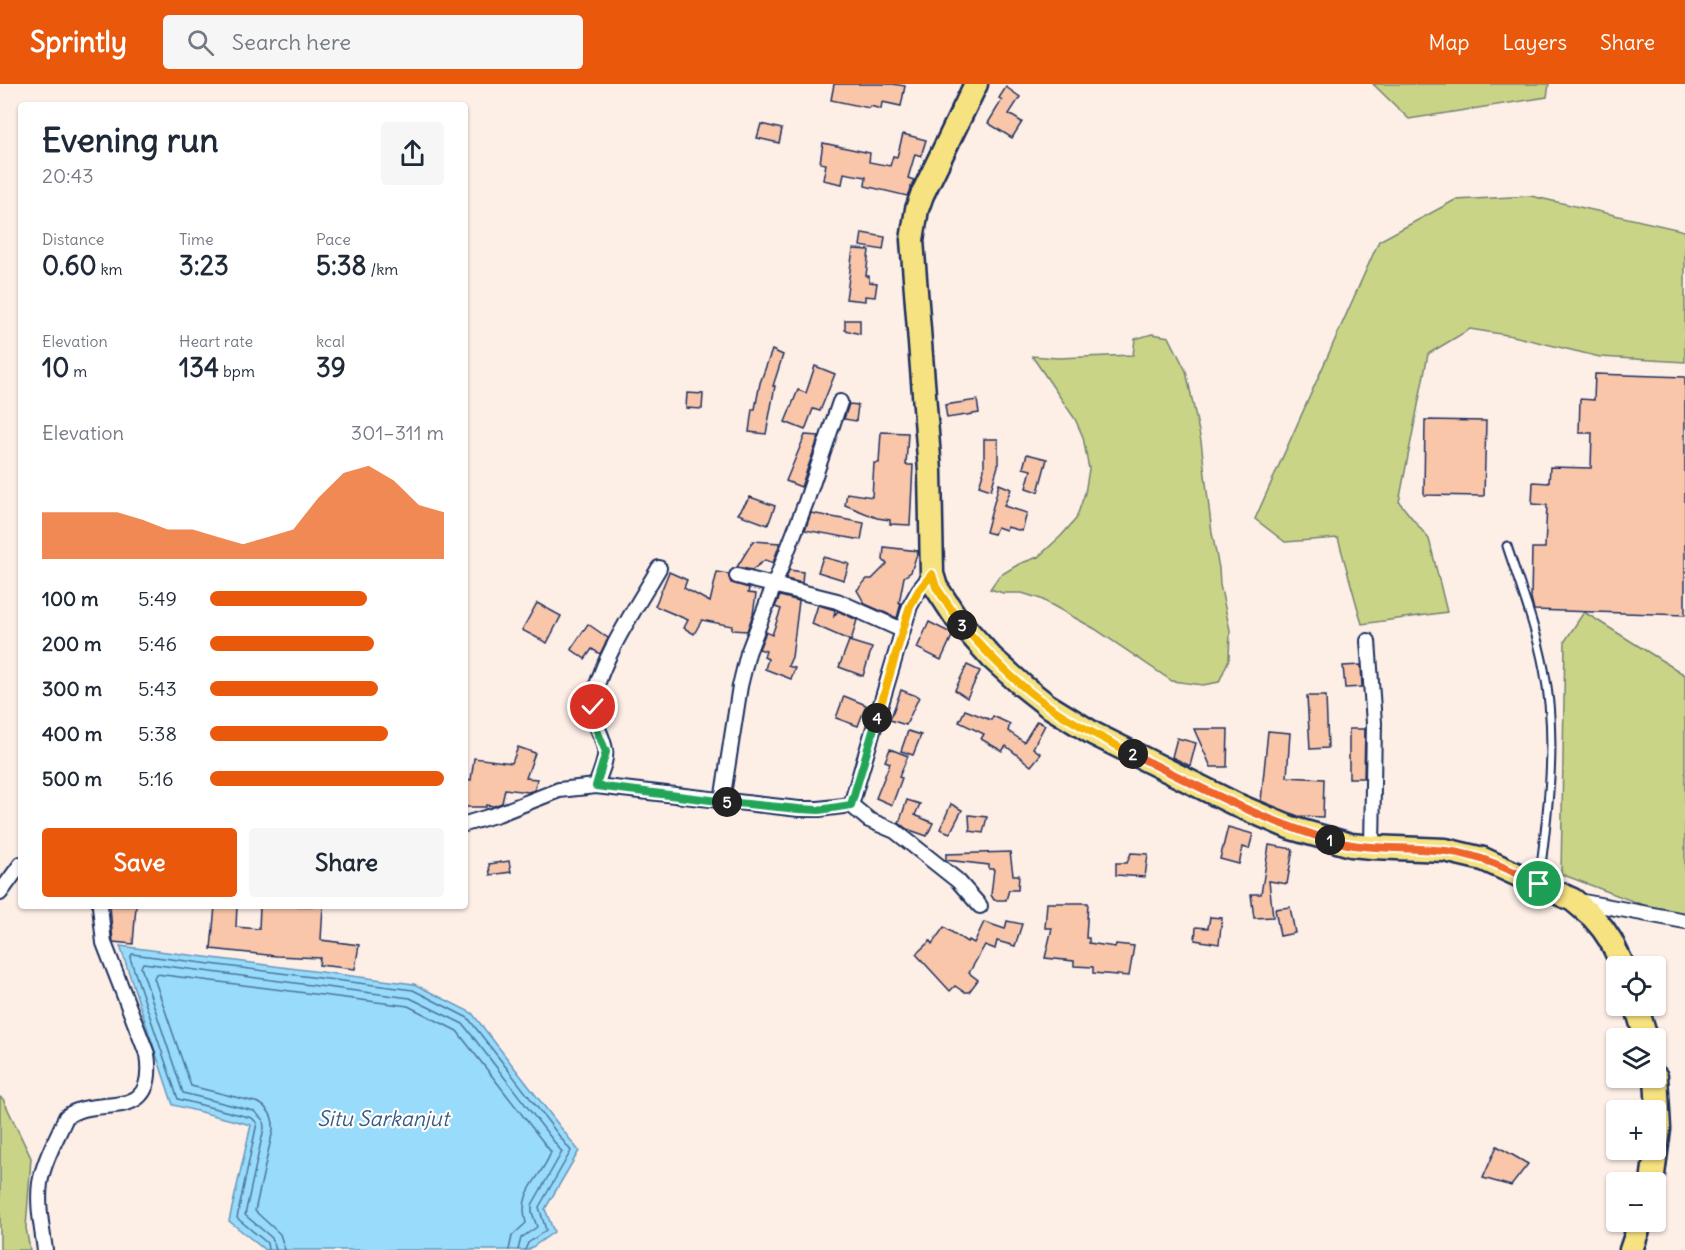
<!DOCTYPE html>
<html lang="en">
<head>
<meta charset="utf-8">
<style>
	:root { --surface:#fff; --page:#f6f6f7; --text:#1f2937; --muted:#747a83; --accent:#ea580c }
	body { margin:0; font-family:Delius,sans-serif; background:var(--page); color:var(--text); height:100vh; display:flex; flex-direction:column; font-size:22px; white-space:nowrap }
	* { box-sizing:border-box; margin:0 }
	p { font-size:20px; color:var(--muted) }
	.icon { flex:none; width:33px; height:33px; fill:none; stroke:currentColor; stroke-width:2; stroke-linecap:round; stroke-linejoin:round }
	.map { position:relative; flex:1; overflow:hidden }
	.drawer { position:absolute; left:18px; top:18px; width:450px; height:807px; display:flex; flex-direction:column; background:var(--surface); border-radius:6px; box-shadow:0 2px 4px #0004 }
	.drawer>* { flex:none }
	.tools { position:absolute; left:1606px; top:872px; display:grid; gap:12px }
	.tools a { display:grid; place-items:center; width:60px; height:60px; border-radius:6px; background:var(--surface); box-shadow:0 2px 4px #0004; font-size:30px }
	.pin { position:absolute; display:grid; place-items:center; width:51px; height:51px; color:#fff; margin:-26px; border:3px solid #fff; border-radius:50%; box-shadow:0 2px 6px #0007 }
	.km { position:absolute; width:30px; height:30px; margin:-15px; border-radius:50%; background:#222; color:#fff; font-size:16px; line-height:30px; text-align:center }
	.round { display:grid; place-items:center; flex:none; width:63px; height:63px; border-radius:6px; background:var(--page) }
	.overview { display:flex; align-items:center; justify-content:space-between; height:102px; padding:0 24px }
	h1 { font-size:33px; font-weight:700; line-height:45px }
	.figures { display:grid; grid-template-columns:repeat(3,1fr); gap:9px; height:102px; padding:6px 24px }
	.figures div { display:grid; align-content:center }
	.figures b { font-size:26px; font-weight:700 }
	.figures small { font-size:16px; font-weight:400 }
	.figures p { font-size:16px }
	.chart { height:168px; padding:12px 24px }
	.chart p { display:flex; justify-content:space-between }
	.chart svg { width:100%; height:108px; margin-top:6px; fill:var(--accent); opacity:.7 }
	.cta { display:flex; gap:12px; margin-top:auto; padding:12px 24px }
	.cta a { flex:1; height:69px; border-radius:6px; background:var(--accent); color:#fff; font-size:24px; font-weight:700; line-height:69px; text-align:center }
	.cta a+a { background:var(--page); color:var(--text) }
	ul { padding:0 24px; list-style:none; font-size:20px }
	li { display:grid; grid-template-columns:96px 72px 1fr; align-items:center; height:45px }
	li i { height:15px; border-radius:8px; background:var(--accent) }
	header { display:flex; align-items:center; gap:36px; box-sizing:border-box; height:84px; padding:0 30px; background:var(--accent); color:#fff }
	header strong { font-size:28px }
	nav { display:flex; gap:33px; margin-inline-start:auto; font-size:21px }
	.search { width:420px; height:54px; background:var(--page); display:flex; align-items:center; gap:15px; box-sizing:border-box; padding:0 21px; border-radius:6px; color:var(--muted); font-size:22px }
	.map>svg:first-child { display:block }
	.green { fill:#cad487; stroke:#728272; stroke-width:1.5 }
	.water { fill:#98dbfa; stroke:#6696bc; stroke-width:1.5 }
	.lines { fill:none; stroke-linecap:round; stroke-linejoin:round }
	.shore { stroke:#4d749c; stroke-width:1.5 }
	.building { fill:#f9c6aa; stroke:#1b2f5e; stroke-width:1.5 }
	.lane-casing { stroke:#1b2f5e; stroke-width:11 }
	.street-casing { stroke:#1b2f5e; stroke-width:18 }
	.primary-casing { stroke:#1b2f5e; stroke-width:27 }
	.lane { stroke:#fff; stroke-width:7 }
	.street { stroke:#fff; stroke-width:14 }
	.primary { stroke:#f7e281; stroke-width:22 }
	.split-1-casing { stroke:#fff; stroke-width:12 }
	.split-2-casing { stroke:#fff; stroke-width:12 }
	.split-3-casing { stroke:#fff; stroke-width:12 }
	.split-4-casing { stroke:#fff; stroke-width:12 }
	.split-5-casing { stroke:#fff; stroke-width:12 }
	.split-6-casing { stroke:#fff; stroke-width:12 }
	.split-1 { stroke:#f0652b; stroke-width:8 }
	.split-2 { stroke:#f0652b; stroke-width:8 }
	.split-3 { stroke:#f5b400; stroke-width:8 }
	.split-4 { stroke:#f5b400; stroke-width:8 }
	.split-5 { stroke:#22a559; stroke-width:8 }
	.split-6 { stroke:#22a559; stroke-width:8 }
	.labels { text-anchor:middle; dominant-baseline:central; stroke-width:4.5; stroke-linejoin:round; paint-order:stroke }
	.water-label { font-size:21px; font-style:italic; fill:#3a5a85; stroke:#fff }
</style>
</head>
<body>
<header>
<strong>Sprintly</strong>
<div class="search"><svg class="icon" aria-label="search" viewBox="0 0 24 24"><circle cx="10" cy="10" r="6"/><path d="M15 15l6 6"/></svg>Search here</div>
<nav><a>Map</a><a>Layers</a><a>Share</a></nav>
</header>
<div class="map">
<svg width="1685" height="1166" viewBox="0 0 1685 1166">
	<rect width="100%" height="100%" fill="#fdeee6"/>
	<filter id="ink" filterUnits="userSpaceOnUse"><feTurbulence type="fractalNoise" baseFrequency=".0167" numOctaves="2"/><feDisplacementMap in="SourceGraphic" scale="12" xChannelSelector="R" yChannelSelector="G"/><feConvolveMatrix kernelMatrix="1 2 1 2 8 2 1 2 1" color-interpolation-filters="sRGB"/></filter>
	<g filter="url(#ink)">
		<!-- green -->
		<g class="green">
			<polygon points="1373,0 1549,0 1547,13 1409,35"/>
			<polygon points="1531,112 1685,147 1685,278 1600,273 1513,252 1470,245 1428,270 1399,418 1429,455 1447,528 1362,540 1338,454 1285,458 1255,435 1379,157 1455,116"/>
			<polygon points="1152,250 1169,253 1186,287 1201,357 1212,449 1219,484 1220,501 1230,546 1229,575 1219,598 1203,601 1172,597 1095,545 1041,515 1022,509 1003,509 990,505 999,492 1019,480 1038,473 1061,452 1076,435 1085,409 1089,385 1083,353 1075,335 1032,272 1058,274 1133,271 1135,255"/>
			<polygon points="1584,528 1685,591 1685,837 1561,790 1565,557"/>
			<polygon points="0,1013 3,1015 31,1074 26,1144 30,1166 0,1166"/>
		</g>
		<!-- water -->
		<polygon class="water" points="120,862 414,900 472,929 579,1067 545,1125 554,1148 528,1166 265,1166 229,1137 251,1041 173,1021"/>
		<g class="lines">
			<!-- shore -->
			<g class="shore">
				<polyline points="268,1166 267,1159 237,1134 257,1039 252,1034 178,1015 130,874 132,870 413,906 468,934 571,1067 539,1123 546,1146 528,1159 525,1166"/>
				<polyline points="276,1166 272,1154 245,1131 264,1044 263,1036 254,1027 183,1009 141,883 143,879 410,914 463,940 562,1068 532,1121 532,1128 537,1143 521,1154 518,1166"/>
				<path d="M285,1166L280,1150L255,1127L273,1046C274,1034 269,1025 259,1019L191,1002L154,894L156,890L408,922L457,947L551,1068C541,1096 517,1106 526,1139L512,1152L509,1166"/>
			</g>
		</g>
		<!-- building -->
		<g class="building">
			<polygon points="834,0 893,0 905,2 901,22 882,18 881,25 870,22 869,24 831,16"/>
			<polygon points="1006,3 1020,13 1009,30 1022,38 1012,54 988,39 1002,16 999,14"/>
			<polygon points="761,40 782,45 779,59 757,54"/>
			<polygon points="903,50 926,56 921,72 915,70 908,94 914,96 907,112 865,102 866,93 844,89 842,100 823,96 826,80 820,79 823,59 870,69 869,78 890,82 893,72 897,73"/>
			<polygon points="862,149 885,153 883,166 860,162"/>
			<polygon points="853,165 869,166 866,192 869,192 869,198 877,199 875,213 865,212 865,217 846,215"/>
			<polygon points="845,236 860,236 860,250 845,246"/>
			<polygon points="772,266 783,271 773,302 775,302 766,350 749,348 752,325 755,325 760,299"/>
			<polygon points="815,282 835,290 820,327 813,325 805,346 785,338 798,306 806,309"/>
			<polygon points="1595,290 1685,293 1685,531 1534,526 1531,514 1532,464 1545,464 1547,421 1532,420 1533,398 1549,399 1550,383 1591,384 1592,349 1579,349 1580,315 1594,316"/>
			<polygon points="687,309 703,310 702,325 686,324"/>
			<polygon points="977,316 979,329 947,334 945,321"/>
			<polygon points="849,320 858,321 856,337 844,335"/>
			<polygon points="1425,336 1486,337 1484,412 1424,411"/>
			<polygon points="881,348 908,349 906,381 913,381 910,441 890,440 890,436 877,434 845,421 847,409 872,413 874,379 879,379"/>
			<polygon points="805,351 819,352 801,403 786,397"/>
			<polygon points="984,355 998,355 998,382 991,406 979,402 984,386"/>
			<polygon points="1027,370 1047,375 1038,408 1026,404 1031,386 1023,384"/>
			<polygon points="999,400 1011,405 1004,422 1027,429 1022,447 1007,443 1006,446 997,443 994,450 986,448"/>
			<polygon points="750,413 775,422 768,441 738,430"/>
			<polygon points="811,429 864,439 861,456 805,446"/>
			<polygon points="753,457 780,459 773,479 765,476 752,486 737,483"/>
			<polygon points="884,463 918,467 911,488 904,493 899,519 901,519 897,534 865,520 857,506 867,495 872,495 887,480 883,476"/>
			<polygon points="823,473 849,480 844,496 818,488"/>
			<polygon points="789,486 803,488 802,499 786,495"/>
			<polygon points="669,488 687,496 684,504 710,518 717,488 728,490 731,499 749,504 748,509 756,510 753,530 747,547 732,546 732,542 702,536 694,550 684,544 688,536 655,522"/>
			<polygon points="780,512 799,517 792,573 788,582 795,584 791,595 765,585 768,575 764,573 766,567 759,565 766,548 772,551 781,525 775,523"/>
			<polygon points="537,519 561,532 547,559 522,546"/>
			<polygon points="818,521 835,526 834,532 838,527 857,536 851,557 812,540"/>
			<polygon points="929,538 953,550 941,576 917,564"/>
			<polygon points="588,540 608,554 600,570 592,565 585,575 571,565"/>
			<polygon points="849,557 872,564 863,592 839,583"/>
			<polygon points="967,581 980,587 967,614 955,606"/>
			<polygon points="1361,581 1362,603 1345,604 1343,582"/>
			<polygon points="901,606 919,613 906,641 890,636"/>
			<polygon points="844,612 866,621 858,642 836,634"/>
			<polygon points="1307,612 1326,612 1328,664 1310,665"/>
			<polygon points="965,626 991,636 993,632 1010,640 1008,647 1024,658 1037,637 1045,641 1033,664 1041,670 1031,682 1006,662 1002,667 981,655 984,650 959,638"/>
			<polygon points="1194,645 1228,645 1227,683 1211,683"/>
			<polygon points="1349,645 1365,645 1364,694 1349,694"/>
			<polygon points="908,647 921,651 913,671 901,667"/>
			<polygon points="1268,647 1290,649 1287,693 1324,695 1323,733 1298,732 1261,717"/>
			<polygon points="1177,654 1196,659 1190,682 1172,673"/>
			<polygon points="518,663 535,669 526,694 537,695 535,706 528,708 505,705 502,719 494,722 486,721 486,723 465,723 465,695 471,696 474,674 512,679"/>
			<polygon points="890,665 908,672 899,693 902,694 892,721 876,714 890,679 885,677"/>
			<polygon points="907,716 920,720 915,731 933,739 927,752 907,745 899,739"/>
			<polygon points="951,720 962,726 950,749 940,745"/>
			<polygon points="969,731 987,733 983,749 970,747"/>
			<polygon points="1228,743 1253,750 1249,765 1243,763 1239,780 1220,775"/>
			<polygon points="1269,761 1293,765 1287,800 1269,797 1273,833 1254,834 1251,810 1261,810"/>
			<polygon points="1010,768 1013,791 1019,791 1018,806 1009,806 1006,816 994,816 991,811 994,785 989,785 989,781 946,776 946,770"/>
			<polygon points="1131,769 1148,770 1145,793 1116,791 1116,779 1127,779"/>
			<polygon points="509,777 511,788 490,791 489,780"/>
			<polygon points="1047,819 1088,819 1086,854 1089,854 1089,859 1115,863 1116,860 1134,862 1129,892 1093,889 1093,883 1074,882 1074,877 1045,874 1052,844 1045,844"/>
			<polygon points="110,822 136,822 133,860 113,858"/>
			<polygon points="215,822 237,822 236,843 259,845 260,822 323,822 321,856 359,861 355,885 319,881 320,874 277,872 211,865"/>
			<polygon points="1290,823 1295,849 1280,852 1275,825"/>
			<polygon points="1210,833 1222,834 1219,860 1195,856 1196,843 1208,844"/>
			<polygon points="1007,837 1022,840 1015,862 997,857 995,865 985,861 969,889 978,896 969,908 964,908 955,902 950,907 916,870 930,857 932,860 944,843 967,858 969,856 974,859 984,838 1005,845"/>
			<polygon points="1497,1062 1528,1080 1511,1102 1483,1094"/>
		</g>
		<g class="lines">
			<defs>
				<path id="lane" d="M1507,462C1520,502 1536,543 1544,585C1558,654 1548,728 1539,797"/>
				<g id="street">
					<polyline points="737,492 837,517 902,546"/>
					<polyline points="1368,557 1374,639 1372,763"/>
					<path d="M596,702C599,691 607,677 605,666C603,650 592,639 593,622C595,583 639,519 659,484"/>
					<polyline points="722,717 740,602 748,569 806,418 840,318"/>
					<polyline points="851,721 869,736 895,747 958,797 980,822"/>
					<polyline points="465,740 498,730 559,706 596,702 799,725 819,725 851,721 910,522 919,506 932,490"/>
					<polyline points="0,809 21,780"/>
					<polyline points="1578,817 1685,837"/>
					<path d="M45,1166C42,1144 37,1121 40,1099C44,1076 57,1054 66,1033C96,1009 158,1043 147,970L104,859L100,822"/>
				</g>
				<g id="primary">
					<polyline points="976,0 922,111 917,125 912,156 930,387 932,490 936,503 957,535 992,574 1023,602 1047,621 1094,650 1237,721 1291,744 1351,761 1372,763 1445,766 1483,775 1573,816 1592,832 1603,845 1611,857 1623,882"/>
					<polyline points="1636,921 1646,954"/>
					<polyline points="1652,1098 1659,1045 1656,993"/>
					<polyline points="1631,1166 1641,1137"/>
				</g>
			</defs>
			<!-- lane casing -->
			<use href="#lane" class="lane-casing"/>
			<!-- street casing -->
			<use href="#street" class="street-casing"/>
			<!-- primary casing -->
			<use href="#primary" class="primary-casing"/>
			<!-- lane -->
			<use href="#lane" class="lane"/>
			<!-- street -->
			<use href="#street" class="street"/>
			<!-- primary -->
			<use href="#primary" class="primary"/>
		</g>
	</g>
	<g class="lines" filter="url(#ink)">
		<defs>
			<path id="split-1" d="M1330,756C1368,767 1407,762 1446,767C1480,771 1509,785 1539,800"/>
			<path id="split-2" d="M1133,670C1197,702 1261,736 1330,756"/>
			<path id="split-3" d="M962,541C988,570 1015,599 1047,621C1074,640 1104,655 1133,670"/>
			<polyline id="split-4" points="877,634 910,522 919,506 932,490 936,503 962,541"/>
			<polyline id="split-5" points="727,718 799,725 819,726 851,721 877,634"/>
			<polyline id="split-6" points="593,623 596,644 606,668 596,702 727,718"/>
		</defs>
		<!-- split-1 casing -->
		<use href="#split-1" class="split-1-casing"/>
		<!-- split-2 casing -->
		<use href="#split-2" class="split-2-casing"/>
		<!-- split-3 casing -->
		<use href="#split-3" class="split-3-casing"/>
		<!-- split-4 casing -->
		<use href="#split-4" class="split-4-casing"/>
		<!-- split-5 casing -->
		<use href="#split-5" class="split-5-casing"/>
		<!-- split-6 casing -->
		<use href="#split-6" class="split-6-casing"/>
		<!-- split-1 -->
		<use href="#split-1" class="split-1"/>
		<!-- split-2 -->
		<use href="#split-2" class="split-2"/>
		<!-- split-3 -->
		<use href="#split-3" class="split-3"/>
		<!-- split-4 -->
		<use href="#split-4" class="split-4"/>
		<!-- split-5 -->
		<use href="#split-5" class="split-5"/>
		<!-- split-6 -->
		<use href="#split-6" class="split-6"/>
	</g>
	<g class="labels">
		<!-- water labels -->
		<g class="water-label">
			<text x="383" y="1034">Situ Sarkanjut</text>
		</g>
	</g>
</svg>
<div class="tools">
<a><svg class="icon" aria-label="locate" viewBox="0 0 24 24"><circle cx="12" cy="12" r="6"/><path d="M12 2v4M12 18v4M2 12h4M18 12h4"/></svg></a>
<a><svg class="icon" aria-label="layers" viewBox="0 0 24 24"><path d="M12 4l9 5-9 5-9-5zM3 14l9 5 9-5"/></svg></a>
<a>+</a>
<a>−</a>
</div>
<div class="pin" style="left:1539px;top:800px;background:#1e9e55"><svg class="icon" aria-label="arrive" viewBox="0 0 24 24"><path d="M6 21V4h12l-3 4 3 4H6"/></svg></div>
<div class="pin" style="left:593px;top:623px;background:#d93025"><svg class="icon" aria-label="check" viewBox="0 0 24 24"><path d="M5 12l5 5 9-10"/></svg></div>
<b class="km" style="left:1330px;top:756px">1</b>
<b class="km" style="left:1133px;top:670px">2</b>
<b class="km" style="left:962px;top:541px">3</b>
<b class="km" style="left:877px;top:634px">4</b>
<b class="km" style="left:727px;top:718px">5</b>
<section class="drawer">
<div class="overview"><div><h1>Evening run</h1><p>20:43</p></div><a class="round"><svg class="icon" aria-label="share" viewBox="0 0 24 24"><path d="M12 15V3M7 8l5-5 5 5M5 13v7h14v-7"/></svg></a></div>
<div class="figures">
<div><p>Distance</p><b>0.60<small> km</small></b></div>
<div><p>Time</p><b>3:23</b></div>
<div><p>Pace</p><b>5:38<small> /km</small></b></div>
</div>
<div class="figures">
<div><p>Elevation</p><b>10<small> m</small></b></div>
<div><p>Heart rate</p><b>134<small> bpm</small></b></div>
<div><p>kcal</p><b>39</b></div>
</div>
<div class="chart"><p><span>Elevation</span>301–311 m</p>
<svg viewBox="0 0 160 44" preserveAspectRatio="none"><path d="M0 44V25L10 25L20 25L30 25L40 28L50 32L60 32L70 35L80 38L90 35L100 32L110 19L120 9L130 6L140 12L150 22L160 25V44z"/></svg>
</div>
<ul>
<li><b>100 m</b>5:49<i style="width:67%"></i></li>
<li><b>200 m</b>5:46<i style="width:70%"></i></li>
<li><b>300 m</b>5:43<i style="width:72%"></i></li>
<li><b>400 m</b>5:38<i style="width:76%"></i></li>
<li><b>500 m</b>5:16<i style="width:100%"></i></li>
</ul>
<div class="cta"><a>Save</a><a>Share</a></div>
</section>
</div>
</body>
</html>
